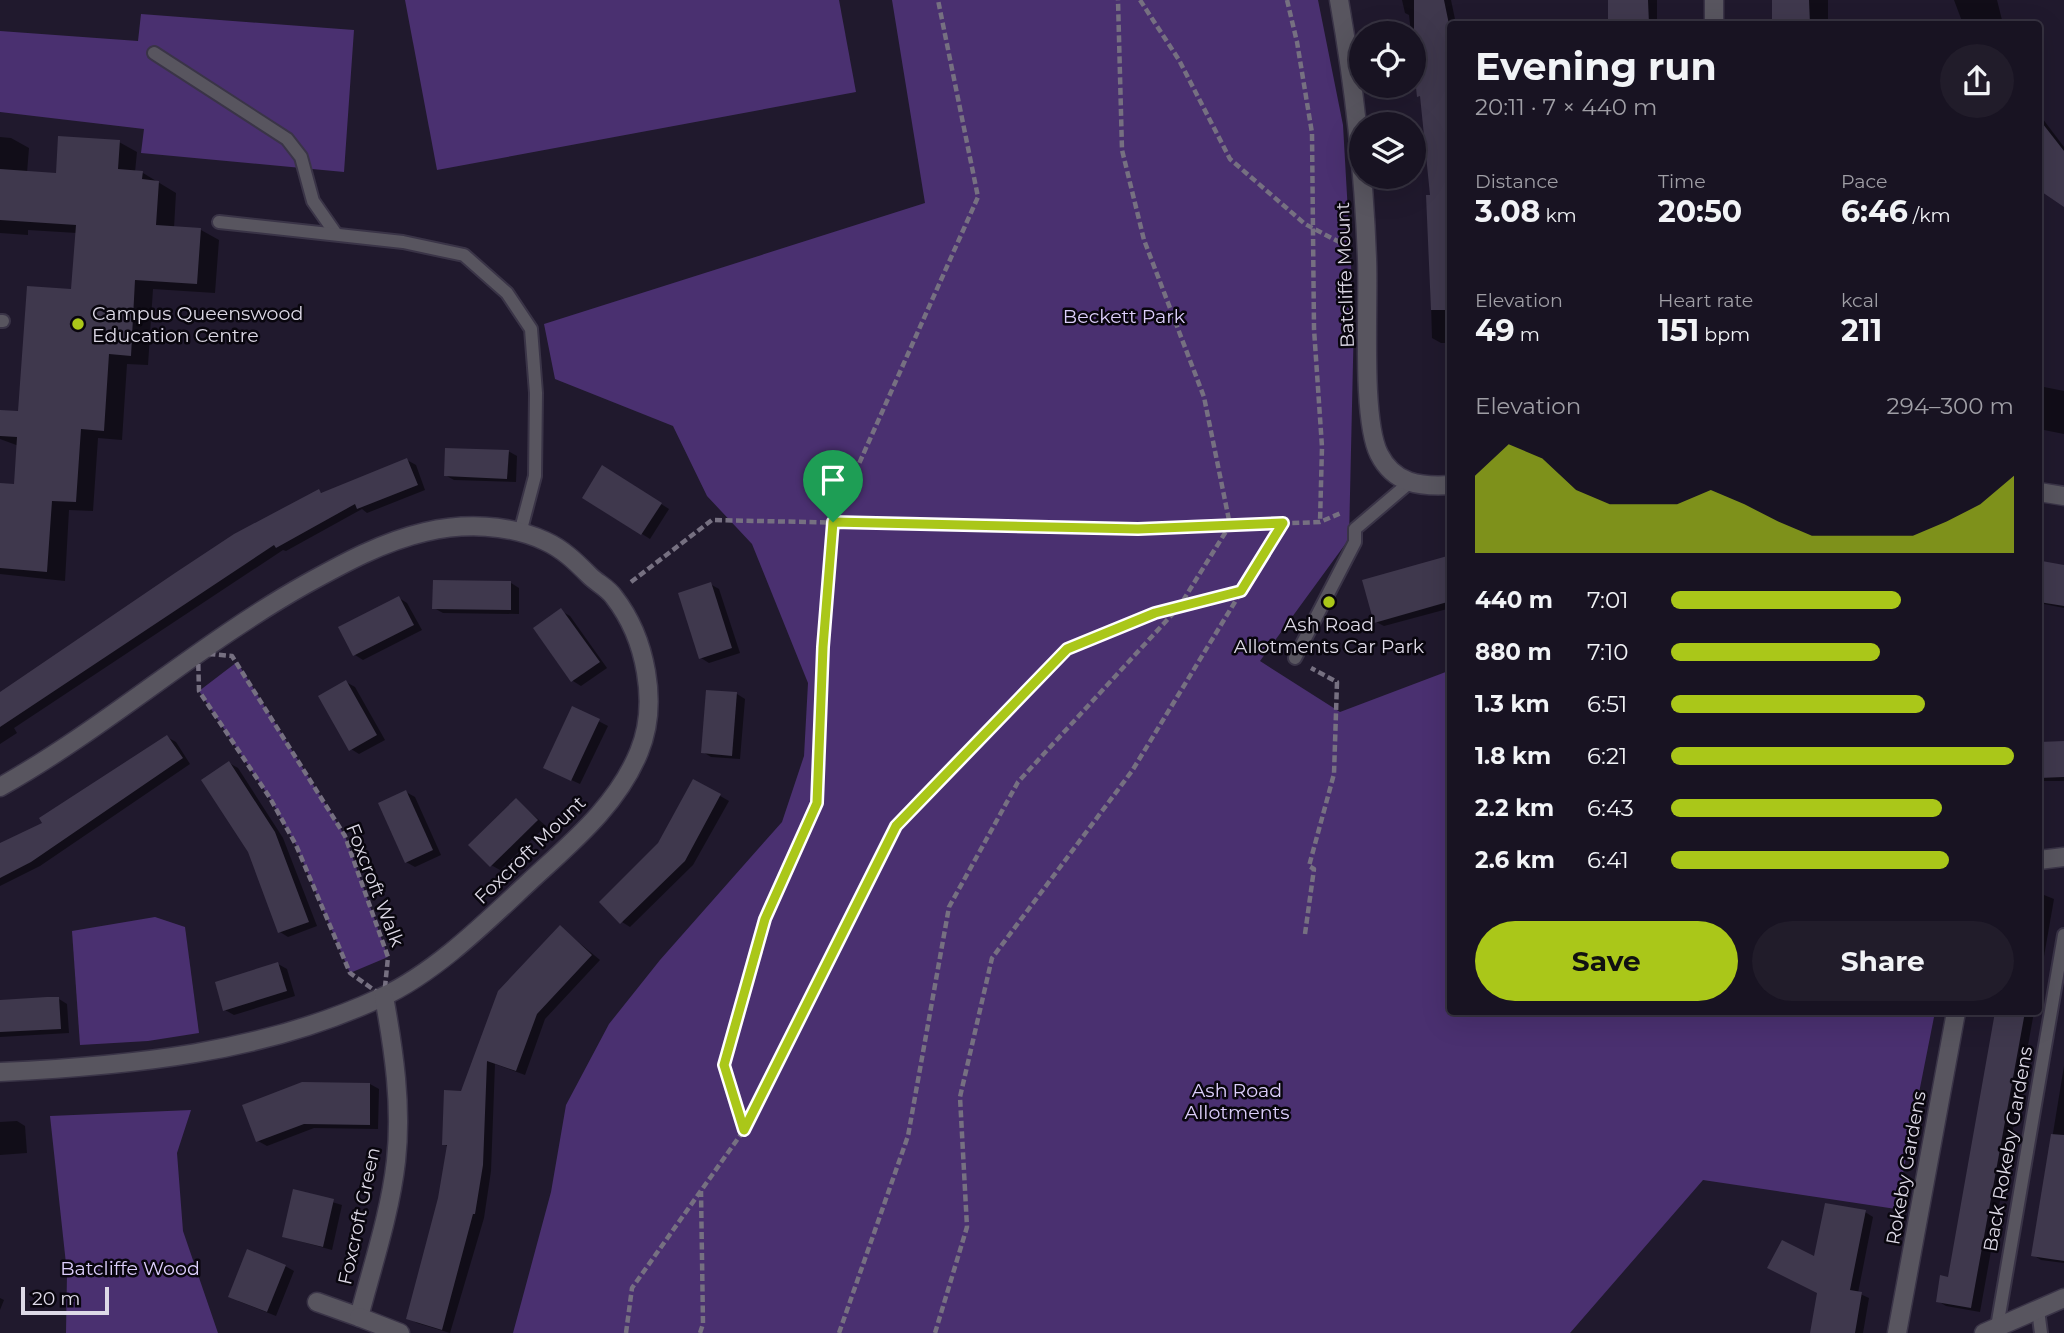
<!DOCTYPE html>
<html lang="en">
<head>
<meta charset="utf-8">
<style>
	:root { --surface:#181322; --page:#211c2a; --text:#f1f3f6; --muted:#9f9ea5; --line:#363240; --accent:#aac719 }
	body { margin:0; font-family:Montserrat,sans-serif; background:var(--page); color:var(--text); height:100vh; display:flex; flex-direction:column; font-size:26px; white-space:nowrap }
	* { box-sizing:border-box; margin:0 }
	p { font-size:23px; color:var(--muted) }
	.icon { flex:none; width:38px; height:38px; fill:none; stroke:currentColor; stroke-width:2; stroke-linecap:round; stroke-linejoin:round }
	.map { position:relative; flex:1; overflow:hidden }
	.sheet { position:absolute; left:1447px; top:21px; width:595px; height:994px; display:flex; flex-direction:column; background:var(--surface); border-radius:7px; box-shadow:0 7px 28px #0002,0 0 0 2px var(--line) }
	.sheet>* { flex:none }
	.tools { position:absolute; left:1349px; top:21px; display:grid; gap:14px }
	.tools a { display:grid; place-items:center; width:77px; height:77px; border-radius:50%; background:var(--surface); box-shadow:0 7px 28px #0002,0 0 0 2px var(--line); font-size:35px }
	.scale { position:absolute; left:21px; bottom:18px; width:88px; box-sizing:border-box; padding-left:7px; border:4px solid #ddd9e6; border-top:0; font-size:19px; line-height:24px; white-space:nowrap; color:#ddd9e6; -webkit-text-stroke:5px #09060e; paint-order:stroke }
	.pin { position:absolute; display:grid; place-items:center; width:60px; height:60px; color:#fff; margin:-72px -30px; border-radius:50% 50% 50% 0; rotate:-45deg; box-shadow:0 0 7px #0007 }
	.pin .icon { rotate:45deg }
	.round { display:grid; place-items:center; flex:none; width:74px; height:74px; border-radius:37px; background:var(--page) }
	.head { display:flex; align-items:center; justify-content:space-between; height:119px; padding:0 28px }
	h1 { font-size:38px; font-weight:700; line-height:52px }
	.metrics { display:grid; grid-template-columns:repeat(3,1fr); gap:10px; height:119px; padding:7px 28px }
	.metrics div { display:grid; align-content:center }
	.metrics b { font-size:30px; font-weight:700 }
	.metrics small { font-size:19px; font-weight:400 }
	.metrics p { font-size:19px }
	.chart { height:196px; padding:14px 28px }
	.chart p { display:flex; justify-content:space-between }
	.chart svg { width:100%; height:126px; margin-top:7px; fill:var(--accent); opacity:.7 }
	.primary-button { display:flex; gap:14px; margin-top:auto; padding:14px 28px }
	.primary-button a { flex:1; height:80px; border-radius:42px; background:var(--accent); color:#111; font-size:28px; font-weight:700; line-height:80px; text-align:center }
	.primary-button a+a { background:var(--page); color:var(--text) }
	ul { padding:0 28px; list-style:none; font-size:23px }
	li { display:grid; grid-template-columns:112px 84px 1fr; align-items:center; height:52px }
	li i { height:18px; border-radius:9px; background:var(--accent) }
	.map>svg:first-child { display:block }
	.green { fill:#4a3070 }
	.shadow { fill:#0007 }
	.building { fill:#3f384d }
	.lines { fill:none; stroke-linecap:round; stroke-linejoin:round }
	.service-casing { stroke:#3a3447; stroke-width:16 }
	.minor-casing { stroke:#3a3447; stroke-width:21 }
	.path { stroke:#767081; stroke-width:4.5; stroke-dasharray:7 3.5; stroke-linecap:butt }
	.service { stroke:#58555f; stroke-width:12 }
	.minor { stroke:#58555f; stroke-width:18 }
	.route-casing { stroke:#fff; stroke-width:14 }
	.route { stroke:#aac719; stroke-width:9 }
	.poi-dot { fill:#aac719; stroke:#09060e; stroke-width:2.5 }
	.labels { text-anchor:middle; dominant-baseline:central; stroke-width:5; stroke-linejoin:round; paint-order:stroke }
	.street-label { font-size:19px; fill:#ddd9e6; stroke:#09060e }
	.poi-label { font-size:19px; fill:#ddd9e6; stroke:#09060e; text-anchor:start }
	.park-label { font-size:19px; fill:#ddcffb; stroke:#09060e }
</style>
</head>
<body>
<div class="map">
<svg width="2064" height="1333" viewBox="0 0 2064 1333">
	<rect width="100%" height="100%" fill="#20192d"/>
	<!-- green -->
	<g class="green">
		<polygon points="405,0 839,0 856,92 437,170"/>
		<polygon points="892,0 1318,0 1343,125 1354,318 1349,539 1260,661 1340,712 1451,670 1451,1012 1935,1012 1896,1209 1703,1180 1570,1333 513,1333 551,1192 566,1105 609,1024 660,960 782,822 804,756 808,683 752,544 707,496 673,426 555,379 544,324 925,203"/>
		<polygon points="141,14 354,30 344,172 141,153 144,129 0,112 0,31 138,41"/>
		<polygon points="237,662 345,836 388,957 350,973 296,845 270,798 199,691"/>
		<polygon points="155,917 185,927 199,1033 148,1041 80,1045 72,931"/>
		<polygon points="191,1110 177,1153 183,1231 218,1333 66,1333 67,1273 50,1116"/>
	</g>
	<!-- shadow -->
	<g class="shadow">
		<polygon points="1402,0 1451,0 1456,24 1451,24 1451,343 1441,343 1432,338 1428,196 1432,196 1414,33 1411,33 1409,15 1405,13"/>
		<polygon points="1610,0 1657,0 1657,24 1611,24"/>
		<polygon points="1774,0 1828,0 1828,24 1775,24"/>
		<polygon points="1954,0 1997,0 2003,24 1963,24"/>
		<polygon points="2039,114 2064,147 2064,205 2054,198 2039,178"/>
		<polygon points="0,137 11,138 29,148 27,173 57,175 119,142 137,152 135,172 143,173 176,193 174,228 201,230 219,240 215,293 153,289 148,365 127,364 122,440 98,438 93,511 69,510 65,581 0,574 0,485 16,486 19,446 0,439 0,412 20,413 73,291 77,233 28,230 28,235 0,233"/>
		<polygon points="2039,386 2064,391 2064,434 2039,429"/>
		<polygon points="508,451 517,456 516,482 454,480 445,475"/>
		<polygon points="407,460 416,465 425,490 367,513 362,509 286,551 283,550 14,728 17,733 0,744 0,698 319,491 323,494"/>
		<polygon points="603,467 669,509 650,539 584,497"/>
		<polygon points="1451,553 1451,608 1384,626 1376,622"/>
		<polygon points="2039,563 2064,568 2064,608 2039,603"/>
		<polygon points="511,583 519,588 519,614 443,613 434,608"/>
		<polygon points="710,584 719,589 740,653 709,663 701,658"/>
		<polygon points="399,598 407,603 422,630 363,660 355,655"/>
		<polygon points="561,611 570,616 607,668 581,686 573,681"/>
		<polygon points="346,682 355,687 385,740 359,754 351,749"/>
		<polygon points="708,692 737,694 745,699 740,759 711,757 703,752"/>
		<polygon points="573,708 608,726 580,784 554,772"/>
		<polygon points="167,737 176,742 190,764 40,866 0,886 0,845 44,823"/>
		<polygon points="2039,742 2064,743 2064,781 2039,781"/>
		<polygon points="229,763 238,768 283,838 317,926 288,937 280,932"/>
		<polygon points="694,781 729,801 693,865 630,927 622,922"/>
		<polygon points="406,792 415,797 441,855 415,867 406,862"/>
		<polygon points="516,800 546,826 500,870 491,865"/>
		<polygon points="2039,893 2054,899 2039,985"/>
		<polygon points="560,927 600,960 545,1019 525,1075 495,1064 491,1171 484,1218 450,1333 417,1323 408,1318 440,1198 448,1147 444,1144 462,1093"/>
		<polygon points="278,964 287,969 295,996 234,1015 225,1010"/>
		<polygon points="59,999 67,1004 69,1033 0,1037 0,1002"/>
		<polygon points="1996,1012 2034,1012 1980,1312 1946,1306 1938,1301 1950,1279"/>
		<polygon points="2064,1066 2064,1263 2041,1260 2033,1255"/>
		<polygon points="370,1084 379,1089 378,1129 314,1128 267,1146 258,1141"/>
		<polygon points="17,1121 25,1126 27,1153 0,1155 0,1122"/>
		<polygon points="295,1191 342,1205 332,1250 284,1237"/>
		<polygon points="1865,1212 1873,1217 1858,1293 1869,1298 1863,1333 1812,1333 1819,1293 1816,1258"/>
		<polygon points="285,1266 294,1271 276,1316 238,1301"/>
		<polygon points="0,1298 4,1300 0,1310"/>
	</g>
	<!-- building -->
	<g class="building">
		<polygon points="1414,0 1444,0 1451,34 1451,310 1431,310 1426,195 1430,195 1420,96 1417,97 1414,69"/>
		<polygon points="1608,0 1648,0 1649,24 1608,24"/>
		<polygon points="1772,0 1809,0 1810,24 1772,24"/>
		<polygon points="2039,119 2064,151 2064,207 2039,190"/>
		<polygon points="58,136 120,140 118,169 143,171 142,179 159,181 156,225 201,228 197,284 135,280 131,356 109,354 104,431 81,429 76,502 52,501 47,572 0,568 0,483 14,484 17,437 0,436 0,410 18,411 27,286 71,289 76,225 0,220 0,169 56,173"/>
		<polygon points="445,448 509,450 507,479 444,476"/>
		<polygon points="407,458 418,485 357,509 355,504 276,548 274,545 0,727 0,692 175,573 234,534 319,489 321,493"/>
		<polygon points="602,465 662,503 641,535 582,498"/>
		<polygon points="1451,555 1451,601 1374,623 1362,580"/>
		<polygon points="2042,561 2064,565 2064,606 2039,602"/>
		<polygon points="433,580 511,581 511,610 432,609"/>
		<polygon points="711,582 732,648 699,659 678,593"/>
		<polygon points="399,596 414,625 353,656 338,627"/>
		<polygon points="561,608 600,662 571,682 533,628"/>
		<polygon points="346,680 377,735 349,751 318,696"/>
		<polygon points="706,690 737,692 732,756 701,753"/>
		<polygon points="572,706 600,719 571,781 543,768"/>
		<polygon points="167,735 183,758 31,862 0,878 0,843 42,823 39,818"/>
		<polygon points="2064,741 2064,777 2039,778 2039,742"/>
		<polygon points="229,761 275,832 309,922 278,933 248,852 201,780"/>
		<polygon points="693,779 721,794 685,861 620,924 599,902 658,843"/>
		<polygon points="406,790 433,850 405,863 378,803"/>
		<polygon points="516,798 538,820 490,867 468,845"/>
		<polygon points="560,925 592,955 537,1014 516,1071 487,1061 483,1165 475,1214 473,1214 442,1330 406,1319 438,1198 447,1145 442,1145 444,1090 461,1091 498,991"/>
		<polygon points="278,962 287,991 223,1011 215,982"/>
		<polygon points="47,997 59,997 61,1029 0,1032 0,1000"/>
		<polygon points="1995,1012 2025,1012 1971,1308 1936,1302 1940,1275 1948,1277"/>
		<polygon points="302,1082 370,1083 370,1125 304,1124 256,1142 242,1105"/>
		<polygon points="2051,1134 2064,1135 2064,1261 2031,1256"/>
		<polygon points="293,1189 334,1199 323,1247 282,1237"/>
		<polygon points="1825,1203 1866,1210 1850,1290 1862,1292 1855,1333 1810,1333 1817,1293 1767,1268 1782,1240 1814,1256"/>
		<polygon points="247,1249 286,1265 267,1312 228,1297"/>
	</g>
	<g class="lines">
		<defs>
			<g id="service">
				<polyline points="154,53 287,139 301,157 313,201 336,234"/>
				<polyline points="219,222 403,242 464,255 507,293 531,329 536,393 535,476 520,533"/>
				<polyline points="0,321 3,321"/>
				<polyline points="1295,658 1355,542 1355,529 1409,483"/>
				<polyline points="2038,1310 2041,1333"/>
				<polyline points="1997,1327 2064,935"/>
			</g>
			<g id="minor">
				<path d="M1339,0C1354,85 1364,173 1367,259C1369,304 1361,418 1379,454C1394,484 1420,487 1451,485"/>
				<polyline points="1714,0 1714,24"/>
				<polyline points="2039,492 2064,496"/>
				<path d="M0,787C107,727 199,644 306,584C344,563 382,542 425,532C464,523 508,524 545,541C563,549 576,562 590,576C597,583 608,588 614,597C646,638 659,704 639,752C617,806 571,843 529,882C486,922 436,972 382,997C263,1053 129,1066 0,1072"/>
				<polyline points="2039,860 2064,857"/>
				<path d="M317,1302L359,1317C372,1267 390,1214 396,1161C402,1106 394,1051 384,997"/>
				<polyline points="359,1317 400,1333"/>
				<polyline points="1897,1333 1956,1012"/>
				<polyline points="1984,1333 2064,1298"/>
			</g>
		</defs>
		<!-- service casing -->
		<use href="#service" class="service-casing"/>
		<!-- minor casing -->
		<use href="#minor" class="minor-casing"/>
		<!-- path -->
		<g class="path">
			<polyline points="1140,0 1179,60 1230,159 1305,224 1343,244"/>
			<polyline points="1287,0 1297,42 1312,133 1314,329 1322,447 1320,522"/>
			<polyline points="631,582 712,520 1138,529 1320,522 1341,513"/>
			<polygon points="198,653 232,656 345,836 388,957 384,997 350,973 296,845 270,798 199,691"/>
			<polyline points="1305,934 1314,869 1309,866 1334,774 1337,682 1311,668"/>
			<polyline points="744,1130 724,1065 765,919 817,803 823,647 833,522 978,197 938,0"/>
			<polyline points="626,1333 632,1288 744,1130 896,826 1067,649 1155,613 1241,591"/>
			<polyline points="700,1333 703,1324 701,1191"/>
			<polyline points="839,1333 908,1136 949,907 1018,782 1179,607 1230,525 1204,397 1144,240 1122,150 1118,0"/>
			<polyline points="935,1333 967,1227 960,1097 992,958 1132,771 1283,523"/>
		</g>
		<!-- service -->
		<use href="#service" class="service"/>
		<!-- minor -->
		<use href="#minor" class="minor"/>
	</g>
	<g class="lines">
		<defs>
			<polygon id="route" points="833,522 1138,529 1283,523 1241,591 1155,613 1067,649 896,826 744,1130 724,1065 765,919 817,803 823,647"/>
		</defs>
		<!-- route casing -->
		<use href="#route" class="route-casing"/>
		<!-- route -->
		<use href="#route" class="route"/>
	</g>
	<!-- markers -->
	<g class="poi-dot">
		<circle cx="78" cy="324" r="7"/>
		<circle cx="1329" cy="602" r="7"/>
	</g>
	<g class="labels">
		<!-- street labels -->
		<g class="street-label">
			<text transform="translate(1345 275) rotate(-92)">Batcliffe Mount</text>
			<text transform="translate(530 850) rotate(-44)">Foxcroft Mount</text>
			<text transform="translate(375 885) rotate(69)">Foxcroft Walk</text>
			<text transform="translate(2008 1149) rotate(-80)">Back Rokeby Gardens</text>
			<text transform="translate(1906 1168) rotate(-80)">Rokeby Gardens</text>
			<text transform="translate(359 1216) rotate(-78)">Foxcroft Green</text>
		</g>
		<!-- poi labels -->
		<g class="poi-label">
			<text x="92" y="313">Campus Queenswood<tspan x="92" dy="22">Education Centre</tspan></text>
			<text x="1329" y="624" text-anchor="middle">Ash Road<tspan x="1329" dy="22">Allotments Car Park</tspan></text>
		</g>
		<!-- park labels -->
		<g class="park-label">
			<text x="1124" y="316">Beckett Park</text>
			<text x="1237" y="1090">Ash Road<tspan x="1237" dy="22">Allotments</tspan></text>
			<text x="130" y="1268">Batcliffe Wood</text>
		</g>
	</g>
</svg>
<div class="tools">
<a><svg class="icon" aria-label="locate" viewBox="0 0 24 24"><circle cx="12" cy="12" r="6"/><path d="M12 2v4M12 18v4M2 12h4M18 12h4"/></svg></a>
<a><svg class="icon" aria-label="layers" viewBox="0 0 24 24"><path d="M12 4l9 5-9 5-9-5zM3 14l9 5 9-5"/></svg></a>
</div>
<div class="scale">20 m</div>
<div class="pin" style="left:833px;top:522px;background:#1e9e55"><svg class="icon" aria-label="arrive" viewBox="0 0 24 24"><path d="M6 21V4h12l-3 4 3 4H6"/></svg></div>
<section class="sheet">
<div class="head"><div><h1>Evening run</h1><p>20:11 · 7 × 440 m</p></div><a class="round"><svg class="icon" aria-label="share" viewBox="0 0 24 24"><path d="M12 15V3M7 8l5-5 5 5M5 13v7h14v-7"/></svg></a></div>
<div class="metrics">
<div><p>Distance</p><b>3.08<small> km</small></b></div>
<div><p>Time</p><b>20:50</b></div>
<div><p>Pace</p><b>6:46<small> /km</small></b></div>
</div>
<div class="metrics">
<div><p>Elevation</p><b>49<small> m</small></b></div>
<div><p>Heart rate</p><b>151<small> bpm</small></b></div>
<div><p>kcal</p><b>211</b></div>
</div>
<div class="chart"><p><span>Elevation</span>294–300 m</p>
<svg viewBox="0 0 160 44" preserveAspectRatio="none"><path d="M0 44V17L10 6L20 11L30 22L40 27L50 27L60 27L70 22L80 27L90 33L100 38L110 38L120 38L130 38L140 33L150 27L160 17V44z"/></svg>
</div>
<ul>
<li><b>440 m</b>7:01<i style="width:67%"></i></li>
<li><b>880 m</b>7:10<i style="width:61%"></i></li>
<li><b>1.3 km</b>6:51<i style="width:74%"></i></li>
<li><b>1.8 km</b>6:21<i style="width:100%"></i></li>
<li><b>2.2 km</b>6:43<i style="width:79%"></i></li>
<li><b>2.6 km</b>6:41<i style="width:81%"></i></li>
</ul>
<div class="primary-button"><a>Save</a><a>Share</a></div>
</section>
</div>
</body>
</html>
